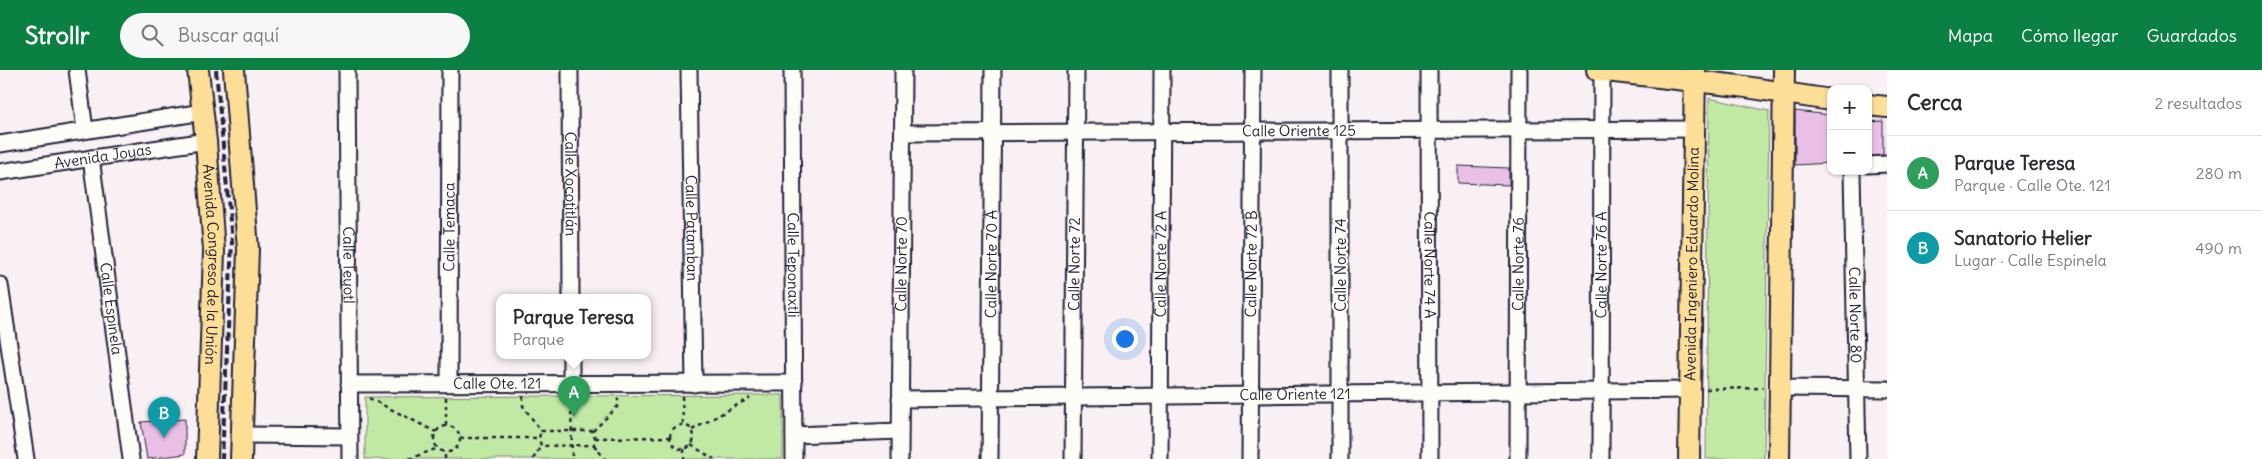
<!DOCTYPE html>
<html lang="es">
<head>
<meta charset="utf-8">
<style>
  :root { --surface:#fff; --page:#f7f7f7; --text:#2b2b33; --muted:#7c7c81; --line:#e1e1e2; --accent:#0b8043 }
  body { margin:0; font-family:Delius,sans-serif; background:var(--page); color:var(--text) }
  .controls { position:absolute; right:15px; top:15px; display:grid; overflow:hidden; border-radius:10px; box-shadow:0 1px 4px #0004 }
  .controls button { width:45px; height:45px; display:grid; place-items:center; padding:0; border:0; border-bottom:1px solid var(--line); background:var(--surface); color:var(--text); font:25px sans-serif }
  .you { position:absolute; left:1124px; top:268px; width:18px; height:18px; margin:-12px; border:4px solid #fff; border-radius:50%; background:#1a73e8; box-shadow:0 0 0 8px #1a73e833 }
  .badge { display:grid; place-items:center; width:32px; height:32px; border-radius:50%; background:var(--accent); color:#fff; font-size:16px; font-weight:700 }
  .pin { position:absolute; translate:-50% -41px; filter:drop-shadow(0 1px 2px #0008) }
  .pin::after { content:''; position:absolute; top:26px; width:18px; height:15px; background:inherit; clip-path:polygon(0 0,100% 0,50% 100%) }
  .popup { position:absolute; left:496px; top:224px; width:155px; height:65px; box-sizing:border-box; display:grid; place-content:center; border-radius:10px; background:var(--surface); filter:drop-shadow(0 1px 4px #0005); font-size:16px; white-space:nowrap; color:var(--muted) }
  .popup b { font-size:19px; color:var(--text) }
  .popup::after { content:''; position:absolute; left:50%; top:100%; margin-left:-10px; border:10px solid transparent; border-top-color:var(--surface) }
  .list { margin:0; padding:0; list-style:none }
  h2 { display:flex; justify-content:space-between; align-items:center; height:65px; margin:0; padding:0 20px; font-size:21px }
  h2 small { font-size:16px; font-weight:400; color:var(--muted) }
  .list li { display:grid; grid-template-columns:32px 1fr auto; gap:15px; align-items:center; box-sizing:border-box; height:75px; padding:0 20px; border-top:1px solid var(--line) }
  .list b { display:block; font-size:19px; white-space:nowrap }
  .list p { margin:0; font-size:16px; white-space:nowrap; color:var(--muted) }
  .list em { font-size:16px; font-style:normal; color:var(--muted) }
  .icon { flex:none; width:28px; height:28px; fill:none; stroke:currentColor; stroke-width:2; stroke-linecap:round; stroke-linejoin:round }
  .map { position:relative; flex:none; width:1887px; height:389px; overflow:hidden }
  header { display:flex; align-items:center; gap:30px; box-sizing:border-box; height:70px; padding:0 25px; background:var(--accent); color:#fff }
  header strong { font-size:24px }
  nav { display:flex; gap:28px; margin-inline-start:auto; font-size:18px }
  .search { width:350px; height:45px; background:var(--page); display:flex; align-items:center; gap:12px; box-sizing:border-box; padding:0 18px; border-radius:28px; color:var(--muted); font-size:19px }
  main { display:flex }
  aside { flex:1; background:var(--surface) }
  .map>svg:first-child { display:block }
</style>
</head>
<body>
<header>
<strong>Strollr</strong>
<div class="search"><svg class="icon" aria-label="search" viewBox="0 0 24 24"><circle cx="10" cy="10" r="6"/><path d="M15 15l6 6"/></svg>Buscar aquí</div>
<nav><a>Mapa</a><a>Cómo llegar</a><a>Guardados</a></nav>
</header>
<main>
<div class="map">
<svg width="1887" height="389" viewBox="0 0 1887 389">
  <rect width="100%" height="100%" fill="#f9f0f3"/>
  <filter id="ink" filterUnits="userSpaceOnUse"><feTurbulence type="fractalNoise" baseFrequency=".02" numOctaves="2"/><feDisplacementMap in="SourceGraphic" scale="10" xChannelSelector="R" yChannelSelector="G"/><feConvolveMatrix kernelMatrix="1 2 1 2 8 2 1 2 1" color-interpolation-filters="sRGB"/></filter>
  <g filter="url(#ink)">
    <path fill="#f4e1ef" d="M1868,49L1887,50V106L1855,105L1854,101H1868Z"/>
    <path fill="#c2e9a4" stroke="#728670" d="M1709,28L1769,41L1764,389H1706Z
      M783,325V389H365V327Z"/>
    <path fill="#eabfe5" stroke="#22223b" d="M1795,41L1831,45V93L1795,95Z
      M1883,51V85L1868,86V52Z
      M1458,96L1509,98V115L1458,113Z
      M185,349V384L147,389L141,352Z"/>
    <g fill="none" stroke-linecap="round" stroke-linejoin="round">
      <defs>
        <g id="minor">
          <path d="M77,0L85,60"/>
          <path id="s1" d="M347,0L350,389"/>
          <path id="s2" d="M570,0L571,228"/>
          <path id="s3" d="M689,0L694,314"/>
          <path id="s4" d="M792,0L794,389"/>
          <path d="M1340,0V389"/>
          <path id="s5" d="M1429,0L1430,389"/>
          <path id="s6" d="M903,63L1696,59"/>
          <path d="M0,74L203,42"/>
          <path id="s7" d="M91,88L131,389"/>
          <path d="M1868,95L1887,94"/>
          <path id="s8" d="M1852,101L1858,389"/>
          <path id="s9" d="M0,102L206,71"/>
          <path d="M0,215L26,389"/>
          <path d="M571,286V314"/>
          <path id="s10" d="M449,313L450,0"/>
          <path id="s11" d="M349,314L794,313"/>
          <path d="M1780,318L1887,319"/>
          <path id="s12" d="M900,329L1690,320"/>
          <path d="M242,365L349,366"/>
          <path d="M794,365L900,361"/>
          <path id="s13" d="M900,389L903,0"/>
          <path id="s14" d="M990,389L993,0"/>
          <path id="s15" d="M1073,389L1076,0"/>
          <path id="s16" d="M1160,389L1162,0"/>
          <path id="s17" d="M1250,389L1253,0"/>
          <path id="s18" d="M1518,389L1519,0"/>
          <path id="s19" d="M1601,389L1602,1"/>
        </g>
        <g id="major">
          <path id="s20" d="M198,0L206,71L214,181L207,389"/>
          <path d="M234,0L248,179L241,389"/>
          <path d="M1597,0L1739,16L1831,30"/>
          <path d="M1868,35L1887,37"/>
          <path id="s21" d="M1689,389L1695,0"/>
          <path d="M1779,389L1784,0"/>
        </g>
      </defs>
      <use href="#minor" stroke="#22223b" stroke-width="19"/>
      <use href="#major" stroke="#22223b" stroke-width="24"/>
      <path stroke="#22223b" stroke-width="2.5" stroke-dasharray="4 4" stroke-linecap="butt" d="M1706,319L1763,318
        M523,326V336L541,361
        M571,326L572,389
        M682,326L683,355
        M446,327V356
        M369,328L436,362
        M670 367a12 12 0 1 1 24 0a12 12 0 1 1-24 0Z
        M434 369a13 13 0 1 1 26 0a13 13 0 1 1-26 0Z
        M692,360L750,328
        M541,361H593L595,368L594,375L541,376L539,368Z
        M593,361L618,336V328
        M460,368H539
        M595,368L670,367
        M594,375L605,389
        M691,375L714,389
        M684,379V389
        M409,389L438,378
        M445,389V382
        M533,389L541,376"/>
      <use href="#minor" stroke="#fdfcf7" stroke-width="15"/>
      <use href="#major" stroke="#fdde96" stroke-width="20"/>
      <path stroke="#22223b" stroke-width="4" stroke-dasharray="8 4" stroke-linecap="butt" d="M216,0L232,172L222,389"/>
    </g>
  </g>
  <g text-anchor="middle" stroke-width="4.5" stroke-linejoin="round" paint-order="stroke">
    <g font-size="15" fill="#22223b" stroke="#fdfcf7">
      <text dy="5" stroke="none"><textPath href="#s6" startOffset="396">Calle Oriente 125</textPath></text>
      <text dy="5" stroke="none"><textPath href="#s9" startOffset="104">Avenida Joyas</textPath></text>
      <text dy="5" stroke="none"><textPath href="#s2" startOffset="114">Calle Xocotitlán</textPath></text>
      <text dy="5" stroke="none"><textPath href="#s10" startOffset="156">Calle Temaca</textPath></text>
      <text dy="5" stroke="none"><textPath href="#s3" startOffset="158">Calle Patamban</textPath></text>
      <text dy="5" stroke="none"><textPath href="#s20" startOffset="195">Avenida Congreso de la Unión</textPath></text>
      <text dy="5" stroke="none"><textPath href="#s14" startOffset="195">Calle Norte 70 A</textPath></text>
      <text dy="5" stroke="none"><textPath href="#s16" startOffset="195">Calle Norte 72 A</textPath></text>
      <text dy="5" stroke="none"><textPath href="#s18" startOffset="195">Calle Norte 76</textPath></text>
      <text dy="5" stroke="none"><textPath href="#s21" startOffset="195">Avenida Ingeniero Eduardo Molina</textPath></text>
      <text dy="5" stroke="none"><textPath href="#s1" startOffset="195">Calle Teyotl</textPath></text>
      <text dy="5" stroke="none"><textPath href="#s4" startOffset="195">Calle Teponaxtli</textPath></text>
      <text dy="5" stroke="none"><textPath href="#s13" startOffset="195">Calle Norte 70</textPath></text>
      <text dy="5" stroke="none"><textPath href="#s15" startOffset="195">Calle Norte 72</textPath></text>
      <text dy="5" stroke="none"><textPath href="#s17" startOffset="195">Calle Norte 72 B</textPath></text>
      <text transform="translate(1341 195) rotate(-90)" y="5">Calle Norte 74</text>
      <text dy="5" stroke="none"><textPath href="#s5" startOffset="195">Calle Norte 74 A</textPath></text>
      <text dy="5" stroke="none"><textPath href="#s19" startOffset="194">Calle Norte 76 A</textPath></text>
      <text dy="5" stroke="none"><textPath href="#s7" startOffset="152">Calle Espinela</textPath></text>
      <text dy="5" stroke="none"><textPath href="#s8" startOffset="144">Calle Norte 80</textPath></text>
      <text dy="5" stroke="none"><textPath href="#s11" startOffset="148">Calle Ote. 121</textPath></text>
      <text dy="5" stroke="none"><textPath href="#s12" startOffset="395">Calle Oriente 121</textPath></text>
    </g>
  </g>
</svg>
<div class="controls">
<button>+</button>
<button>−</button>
</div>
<div class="you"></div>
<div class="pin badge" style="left:574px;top:347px;background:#2e9e5b">A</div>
<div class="popup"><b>Parque Teresa</b>Parque</div>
<div class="pin badge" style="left:164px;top:368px;background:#0f9aa8">B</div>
</div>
<aside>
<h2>Cerca<small>2 resultados</small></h2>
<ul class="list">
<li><span class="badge" style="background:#2e9e5b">A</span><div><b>Parque Teresa</b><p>Parque · Calle Ote. 121</p></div><em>280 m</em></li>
<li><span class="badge" style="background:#0f9aa8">B</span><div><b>Sanatorio Helier</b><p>Lugar · Calle Espinela</p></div><em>490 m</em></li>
</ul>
</aside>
</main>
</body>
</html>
